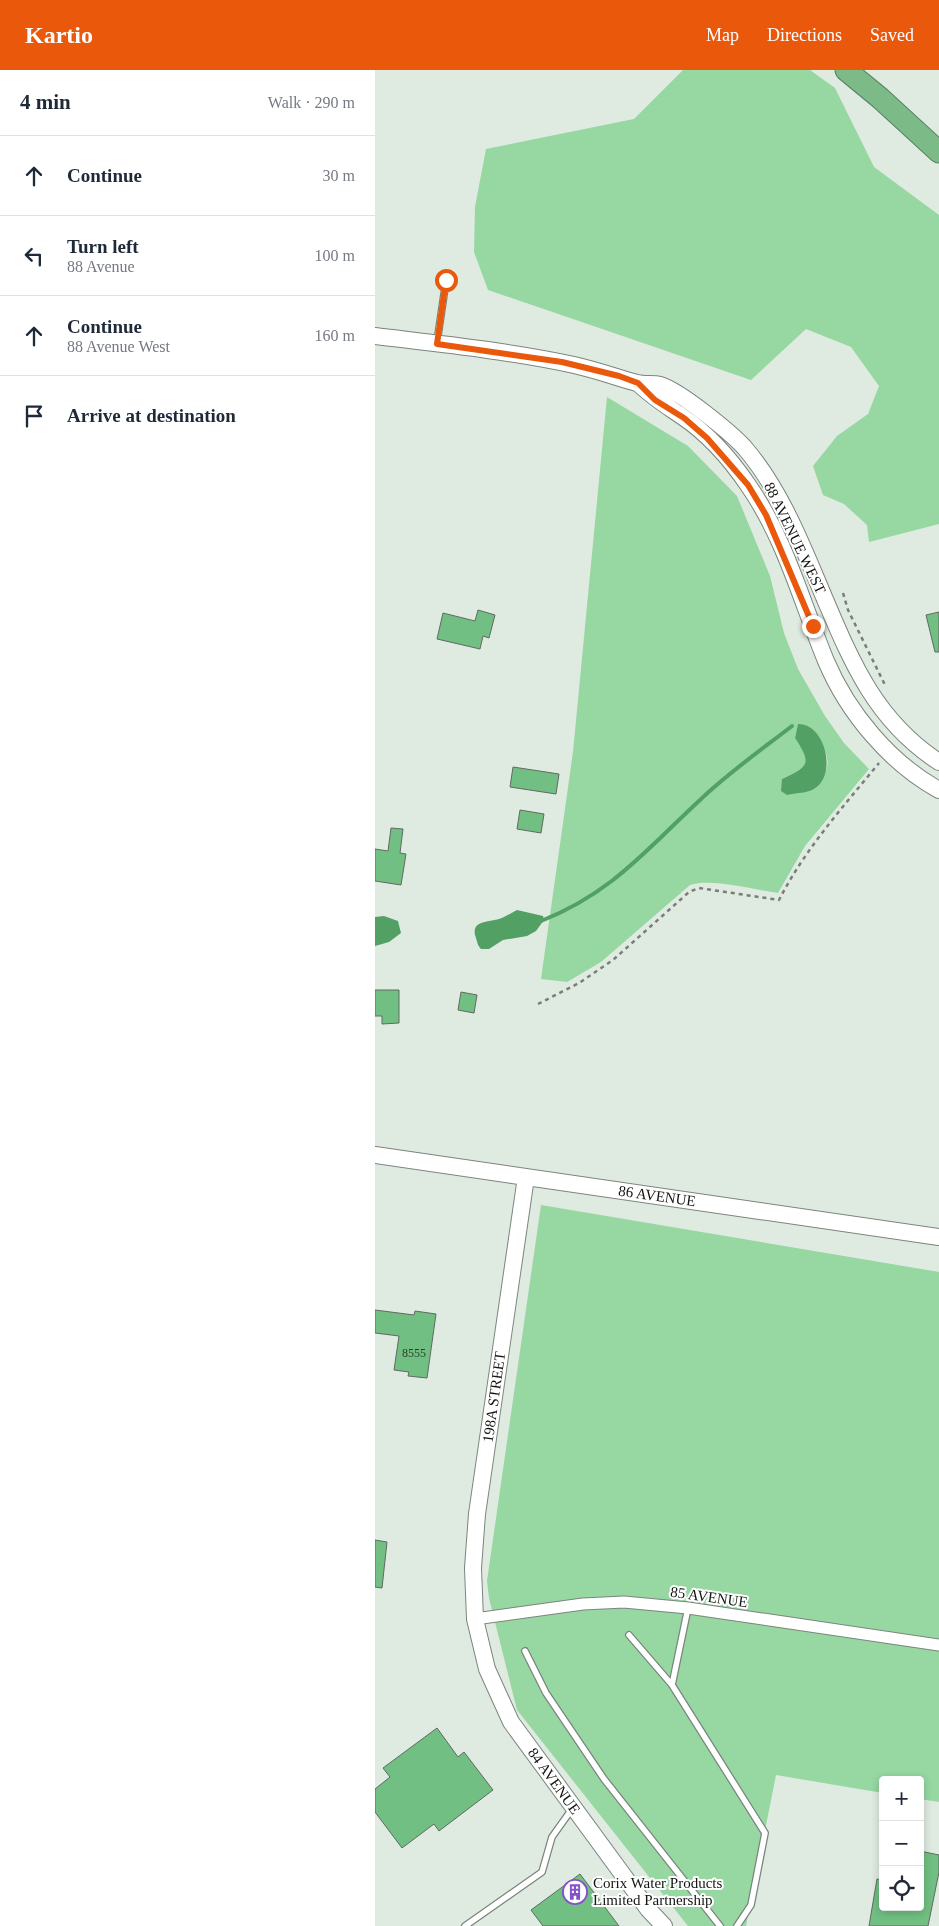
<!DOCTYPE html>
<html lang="en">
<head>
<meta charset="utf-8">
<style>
  :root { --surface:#fff; --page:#f2f2f3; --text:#1f2937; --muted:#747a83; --line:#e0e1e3; --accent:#ea580c }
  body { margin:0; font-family:"Times New Roman",serif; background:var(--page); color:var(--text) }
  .controls { position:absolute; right:15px; bottom:15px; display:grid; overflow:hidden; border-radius:5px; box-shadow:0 2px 8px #0003 }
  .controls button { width:45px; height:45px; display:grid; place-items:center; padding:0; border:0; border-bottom:1px solid var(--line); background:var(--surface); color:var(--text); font:25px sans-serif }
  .stop { position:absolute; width:15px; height:15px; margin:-11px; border:4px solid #ea580c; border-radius:50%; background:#fff }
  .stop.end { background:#ea580c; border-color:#fff; box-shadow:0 1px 5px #0008 }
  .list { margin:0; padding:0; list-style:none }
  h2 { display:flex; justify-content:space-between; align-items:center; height:65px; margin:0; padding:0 20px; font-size:21px }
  h2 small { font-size:16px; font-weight:400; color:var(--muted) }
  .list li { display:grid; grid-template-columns:32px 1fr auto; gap:15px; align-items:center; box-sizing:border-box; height:80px; padding:0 20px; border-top:1px solid var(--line) }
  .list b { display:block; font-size:19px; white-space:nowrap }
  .list p { margin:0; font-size:16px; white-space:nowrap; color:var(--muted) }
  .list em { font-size:16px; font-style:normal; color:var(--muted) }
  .icon { flex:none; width:28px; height:28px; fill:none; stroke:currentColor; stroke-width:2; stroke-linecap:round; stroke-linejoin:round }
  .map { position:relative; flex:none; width:564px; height:1856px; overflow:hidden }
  header { display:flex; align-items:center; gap:30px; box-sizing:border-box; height:70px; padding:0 25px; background:var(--accent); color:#fff }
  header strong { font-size:24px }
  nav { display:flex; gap:28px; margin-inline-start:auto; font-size:18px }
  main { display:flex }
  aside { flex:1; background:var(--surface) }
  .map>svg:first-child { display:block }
</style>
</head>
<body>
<header>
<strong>Kartio</strong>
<nav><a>Map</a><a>Directions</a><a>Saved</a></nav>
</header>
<main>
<aside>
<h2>4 min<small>Walk · 290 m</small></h2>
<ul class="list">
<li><svg class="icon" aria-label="ahead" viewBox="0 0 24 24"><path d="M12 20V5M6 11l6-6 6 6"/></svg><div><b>Continue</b></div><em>30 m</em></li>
<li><svg class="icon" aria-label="left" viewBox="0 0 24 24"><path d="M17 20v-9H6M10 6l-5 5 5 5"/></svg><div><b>Turn left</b><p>88 Avenue</p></div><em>100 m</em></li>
<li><svg class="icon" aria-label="ahead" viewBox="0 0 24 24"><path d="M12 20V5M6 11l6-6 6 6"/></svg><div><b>Continue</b><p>88 Avenue West</p></div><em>160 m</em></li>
<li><svg class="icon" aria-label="arrive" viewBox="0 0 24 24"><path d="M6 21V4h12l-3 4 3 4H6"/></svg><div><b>Arrive at destination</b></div></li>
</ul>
</aside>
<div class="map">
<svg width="564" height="1856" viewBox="0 0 564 1856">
  <rect width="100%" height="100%" fill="#dfeae1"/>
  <path fill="#96d7a2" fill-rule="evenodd" d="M308,0H435L460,18L499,97L564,145V454L494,472L492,455L469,434L448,425L438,396L462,366L493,344L504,316L476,277L431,259L376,310L113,220L99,182L100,137L111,79L259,49Z
    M232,327L313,376L362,426L395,506L409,563L423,599L450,646L469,673L494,699L430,776L403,823C379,820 338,808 315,815L226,892L192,912L166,909L198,682ZM426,654C448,676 466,689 439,719L407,709C435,695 437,694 420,668L423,655Z
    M166,1135L564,1202V1732L545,1729V1710H508V1723L401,1705L371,1856H313L142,1640L114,1528L112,1511Z"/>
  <path fill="#53a065" d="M423,654C450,653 463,705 439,719C433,723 420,723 412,725L406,721L407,709C434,696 437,694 420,668Z
    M142,840L168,846L169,850L161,861L152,866L128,870L114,879H106C102,875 102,870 100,865C97,850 115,852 124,849C130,847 136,843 142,840Z
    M9,846L23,851L26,863L14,872L0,876V847Z"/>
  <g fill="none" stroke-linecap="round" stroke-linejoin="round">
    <path stroke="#53a065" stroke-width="4" d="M166,851C237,823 271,780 325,730C353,703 386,680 417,656"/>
  </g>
  <path fill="#71bf82" stroke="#616a62" d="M103,540L120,545L114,568L108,566L105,579L62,569L68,543L100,551Z
    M564,542V582H560L551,545Z
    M138,697L184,704L181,724L135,717Z
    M145,740L169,744L166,763L142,759Z
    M16,758L28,759L25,783L31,784L26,815L0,811V779L13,781Z
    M0,920H24V953L7,954V946H0Z
    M86,922L102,925L99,943L83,940Z
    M0,1240L39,1245L40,1241L61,1244L52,1308L33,1306L34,1302L19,1300L24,1266L0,1263Z
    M0,1470L12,1472L7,1518L0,1517Z
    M62,1658L83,1687L89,1682L118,1720L64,1761L59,1754L27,1778L0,1742V1719L15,1707L8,1698Z
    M545,1781L564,1785V1802L553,1856H494L502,1809L508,1810V1837H545Z
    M205,1804L244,1856H168L156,1840Z"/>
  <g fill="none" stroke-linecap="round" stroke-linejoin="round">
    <defs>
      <path id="lane" d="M62,272L71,211
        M313,1538L297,1615L390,1763L376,1835L362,1856
        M254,1565L297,1615
        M150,1581L171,1623L229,1709L345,1856
        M90,1856L167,1802L177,1767L197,1739"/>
      <path id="street" d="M100,1549L208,1534L249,1532L313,1538L564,1575"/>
      <path id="secondary" d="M0,266C66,274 134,281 199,295C221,300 241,307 262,313C270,315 278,313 285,315C305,321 355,362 369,377C406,420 427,475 449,527C477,593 501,651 564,692
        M263,313C277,327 292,336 308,347C333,364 356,390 373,415C410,468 427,533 451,591C473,643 515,693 564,720
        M0,1085L564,1167
        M151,1107L102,1444L98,1498L100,1549L112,1599L136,1652L273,1839L289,1856"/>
      <path id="highway" d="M471,0L505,28L564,82"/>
    </defs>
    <use href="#lane" stroke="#7b857d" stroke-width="8"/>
    <use href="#street" stroke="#7b857d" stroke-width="13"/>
    <use href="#secondary" stroke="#7b857d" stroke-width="18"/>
    <use href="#highway" stroke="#57815f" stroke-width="23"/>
    <path stroke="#787f79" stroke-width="2.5" stroke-dasharray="4 4" stroke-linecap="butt" d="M468,523L473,540L510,615
      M163,934L204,913L238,890L314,822L324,818L404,830C430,779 468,737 504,693"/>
    <use href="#lane" stroke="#fff" stroke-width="5.5"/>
    <use href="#street" stroke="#fff" stroke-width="11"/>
    <use href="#secondary" stroke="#fff" stroke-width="16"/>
    <use href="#highway" stroke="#7cbb88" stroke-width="21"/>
  </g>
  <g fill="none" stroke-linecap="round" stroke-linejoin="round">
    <path stroke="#ea580c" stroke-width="6" d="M71,210L62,274L187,292L244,306L263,313L280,330L309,348L332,368L373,415L391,445L438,556"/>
  </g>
  <defs>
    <symbol id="building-ring" viewBox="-11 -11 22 22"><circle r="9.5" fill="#fff" stroke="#8452ca" stroke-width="1.5"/><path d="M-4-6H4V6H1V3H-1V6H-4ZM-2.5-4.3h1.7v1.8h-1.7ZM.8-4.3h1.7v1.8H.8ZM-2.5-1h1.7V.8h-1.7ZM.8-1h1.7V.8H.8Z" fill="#8452ca"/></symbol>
  </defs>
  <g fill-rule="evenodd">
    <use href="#building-ring" x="186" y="1808" width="28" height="28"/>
  </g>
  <g text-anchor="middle" stroke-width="4" stroke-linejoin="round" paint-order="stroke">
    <g font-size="12" fill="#2a402e">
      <text x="39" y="1287">8555</text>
    </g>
    <g font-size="15" fill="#121512" stroke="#fff">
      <text transform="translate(420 468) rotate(64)" y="5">88 AVENUE WEST</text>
      <text transform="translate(282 1126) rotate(8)" y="5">86 AVENUE</text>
      <text transform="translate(119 1327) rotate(-82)" y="5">198A STREET</text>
      <text transform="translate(334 1527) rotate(8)" y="5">85 AVENUE</text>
      <text transform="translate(179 1711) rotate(54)" y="5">84 AVENUE</text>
    </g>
    <g font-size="15" fill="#121512" stroke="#fff" text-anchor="start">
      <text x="218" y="1818">Corix Water Products<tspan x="218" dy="17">Limited Partnership</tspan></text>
    </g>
  </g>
</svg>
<div class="controls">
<button>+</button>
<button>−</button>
<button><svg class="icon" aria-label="locate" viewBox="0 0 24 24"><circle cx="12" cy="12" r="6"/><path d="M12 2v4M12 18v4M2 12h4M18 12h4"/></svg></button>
</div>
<div class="stop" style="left:71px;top:210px"></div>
<div class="stop end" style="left:438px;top:556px"></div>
</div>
</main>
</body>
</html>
